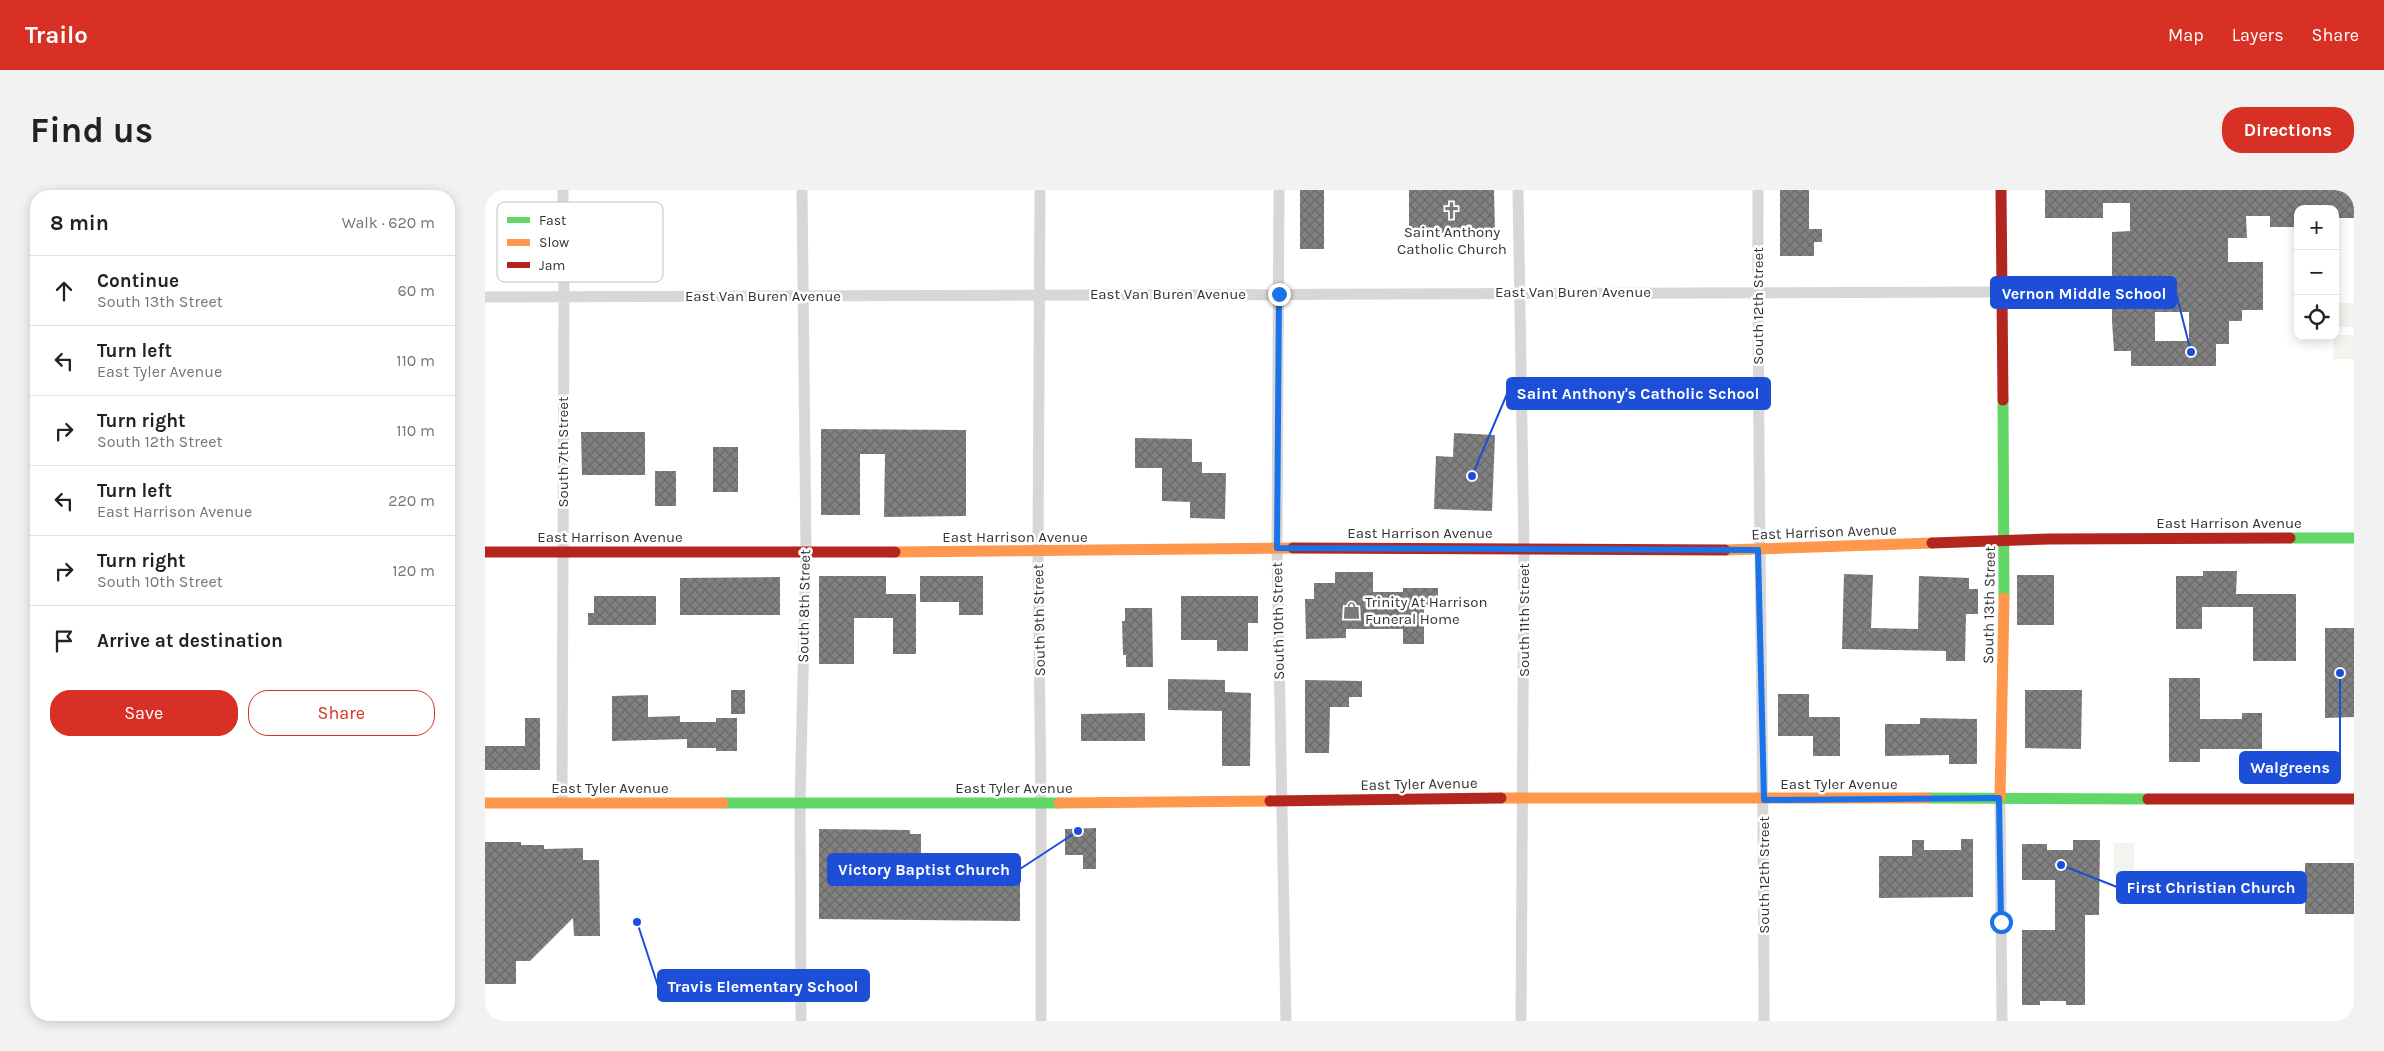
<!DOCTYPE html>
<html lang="en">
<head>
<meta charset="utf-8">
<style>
  :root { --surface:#fff; --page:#f2f2f2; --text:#222; --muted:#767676; --line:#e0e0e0; --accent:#d93025 }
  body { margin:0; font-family:Karla,sans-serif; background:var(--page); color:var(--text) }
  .controls { position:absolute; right:15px; top:15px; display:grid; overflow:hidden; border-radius:10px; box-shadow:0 2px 12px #0003 }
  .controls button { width:45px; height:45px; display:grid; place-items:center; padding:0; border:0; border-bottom:1px solid var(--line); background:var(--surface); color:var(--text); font:25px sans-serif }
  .stop { position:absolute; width:15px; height:15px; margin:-11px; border:4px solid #1a73e8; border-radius:50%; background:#fff }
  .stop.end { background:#1a73e8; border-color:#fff; box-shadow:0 1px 5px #0008 }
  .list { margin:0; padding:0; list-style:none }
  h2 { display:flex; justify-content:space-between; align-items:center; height:65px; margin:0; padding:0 20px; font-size:21px }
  h2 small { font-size:16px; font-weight:400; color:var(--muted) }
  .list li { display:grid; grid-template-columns:32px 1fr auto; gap:15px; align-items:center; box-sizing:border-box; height:70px; padding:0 20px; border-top:1px solid var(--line) }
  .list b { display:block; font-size:19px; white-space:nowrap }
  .list p { margin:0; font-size:16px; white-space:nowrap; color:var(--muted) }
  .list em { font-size:16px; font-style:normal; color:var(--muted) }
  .actions { display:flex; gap:10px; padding:15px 20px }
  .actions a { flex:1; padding:11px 0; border:1px solid var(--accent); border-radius:20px; text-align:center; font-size:18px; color:var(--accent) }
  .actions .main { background:var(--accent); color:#fff }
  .icon { flex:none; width:28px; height:28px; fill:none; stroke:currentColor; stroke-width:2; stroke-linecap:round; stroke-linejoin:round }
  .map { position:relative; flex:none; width:1869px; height:831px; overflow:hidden; border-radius:20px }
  header { display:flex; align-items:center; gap:30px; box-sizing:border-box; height:70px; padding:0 25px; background:var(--accent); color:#fff }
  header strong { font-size:24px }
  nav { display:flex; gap:28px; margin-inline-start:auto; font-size:18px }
  .intro { display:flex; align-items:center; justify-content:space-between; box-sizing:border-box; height:120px; padding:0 30px }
  h1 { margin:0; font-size:35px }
  .button { padding:12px 22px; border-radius:20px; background:var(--accent); color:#fff; font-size:18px; font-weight:700 }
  main { display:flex; gap:30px; padding:0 30px }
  aside { flex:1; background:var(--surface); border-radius:20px; box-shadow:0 2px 12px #0003 }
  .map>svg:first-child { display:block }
</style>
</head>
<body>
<header>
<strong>Trailo</strong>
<nav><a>Map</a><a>Layers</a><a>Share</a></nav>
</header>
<div class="intro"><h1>Find us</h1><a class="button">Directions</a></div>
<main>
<aside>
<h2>8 min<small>Walk · 620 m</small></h2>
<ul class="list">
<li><svg class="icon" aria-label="ahead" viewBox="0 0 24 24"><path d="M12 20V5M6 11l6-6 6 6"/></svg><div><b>Continue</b><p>South 13th Street</p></div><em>60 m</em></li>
<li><svg class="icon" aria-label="left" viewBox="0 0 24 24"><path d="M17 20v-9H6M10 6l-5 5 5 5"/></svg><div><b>Turn left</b><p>East Tyler Avenue</p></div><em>110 m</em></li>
<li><svg class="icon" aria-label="right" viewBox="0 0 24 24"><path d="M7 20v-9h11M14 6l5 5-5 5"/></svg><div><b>Turn right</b><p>South 12th Street</p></div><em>110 m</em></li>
<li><svg class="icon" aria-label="left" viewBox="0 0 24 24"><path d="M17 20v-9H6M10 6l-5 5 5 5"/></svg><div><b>Turn left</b><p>East Harrison Avenue</p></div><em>220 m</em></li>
<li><svg class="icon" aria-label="right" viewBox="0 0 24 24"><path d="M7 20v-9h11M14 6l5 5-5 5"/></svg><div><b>Turn right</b><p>South 10th Street</p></div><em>120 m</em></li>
<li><svg class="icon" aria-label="arrive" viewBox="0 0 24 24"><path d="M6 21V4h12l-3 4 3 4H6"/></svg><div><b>Arrive at destination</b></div></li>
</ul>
<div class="actions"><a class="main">Save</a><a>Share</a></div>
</aside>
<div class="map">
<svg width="1869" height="831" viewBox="0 0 1869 831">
  <defs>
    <pattern id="building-cross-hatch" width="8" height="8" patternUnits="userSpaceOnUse" patternTransform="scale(1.25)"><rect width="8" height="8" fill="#818181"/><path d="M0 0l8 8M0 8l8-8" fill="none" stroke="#6a6a6a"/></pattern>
  </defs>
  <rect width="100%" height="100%" fill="#fff"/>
  <path fill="#f1f5ed" d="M1850,113H1869V137H1850Z
    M1850,145H1869V169H1848V146Z
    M1629,653H1649V686H1629Z"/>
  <path fill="url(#building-cross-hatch)" fill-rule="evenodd" d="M815,0H839V59H815Z
    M924,0H1009L1010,42L924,43Z
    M1295,0H1324V39H1337V52H1329V66H1295Z
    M1560,0H1869V28H1850V19H1813V37H1785V26H1761L1762,48H1743V72H1778V120H1757V131H1744V154H1731V176H1646V161H1629L1627,131V42L1645,41V13H1618V28H1560ZM1670,122H1704V151H1670Z
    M336,239L481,240V326L399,327L400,264H375V325H336Z
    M96,242H160V285H97Z
    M969,243L1010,245L1007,321L949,319L951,266L968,267Z
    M650,248L707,249V272H717V283H741L740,329L705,328V312L677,311V278H650Z
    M228,257H253V302H228Z
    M170,281H191V316H170Z
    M1718,381H1752L1751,404H1811V471H1768V417H1717V439H1691V386H1718Z
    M850,382H888V402H918V398H953V415H939V454H918V439H861V448L821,449L820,409H829V393H850Z
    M1359,384L1388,385L1386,438L1433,439L1434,386L1484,388V399H1493V424H1481L1480,471H1461V461L1357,459Z
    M1532,385H1569V435H1532Z
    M334,386H401V404H431V464H408V428H369V474H334Z
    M435,386H498V425H474V412H435Z
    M295,387V425H195V388Z
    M109,406H171V435H103V423H109Z
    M696,406H773V433H763V461H732V450H696Z
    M640,418H667L668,477H641V465H638L637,431H640Z
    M1840,438H1869V527L1840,528Z
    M1684,488H1715V529H1757V523H1777V559H1715V572H1684Z
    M683,489L740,490V502L766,503L765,576H737V521L683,520Z
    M820,490L877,491V507H864V517H845L844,563H820Z
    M246,500H260V524H246Z
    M1540,500H1597L1596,559L1540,558Z
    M1293,504H1324V527H1355V566H1328V546H1293Z
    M163,505V527L195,526V532H231V528H252V561H231V558H202V549L127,551V506Z
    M660,523V551H596V524Z
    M40,528H55V580H0V556H40Z
    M1435,528L1492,529V574H1464V565L1400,566V534H1435Z
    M611,638V679H598V665H580V639Z
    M334,639L425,640V644H436V672H527L526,678H535V731L334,729Z
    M1476,649H1488V707L1394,708V666H1427V650H1439V660H1476Z
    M1588,650H1615L1614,725H1600V815H1581V811H1555V815H1537V740H1570V690H1537V654H1562V660H1588Z
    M0,652H36V655H59V659L98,658V670H114L115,746H89L88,728L45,771H31V794H0Z
    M1820,673H1869V724H1820Z"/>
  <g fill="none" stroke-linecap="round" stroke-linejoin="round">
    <path stroke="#d7d7d7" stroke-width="11" d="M555,0L553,362L556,613V831
      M794,0L792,358L801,831
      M1033,0L1039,358L1036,831
      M1273,0C1272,277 1279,554 1279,831
      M0,107L1517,102
      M1515,608L1517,831
      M77,613L79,107L78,0
      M316,831L315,613L321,362L317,0"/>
    <path stroke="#63d668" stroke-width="11" d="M1518,210L1519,408
      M1805,348H1869
      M1443,608L1663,609
      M238,613H574"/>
    <path stroke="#ff974d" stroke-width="11" d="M1240,360L1447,353
      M410,362L808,358
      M1016,608H1443
      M1515,608L1519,408
      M0,613H238
      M574,613L785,611"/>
    <path stroke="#b3261e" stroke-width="11" d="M1516,0L1518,210
      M1447,353L1565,349L1805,348
      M808,358L1240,360
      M0,362H410
      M1663,609H1869
      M785,611L1016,608"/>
  </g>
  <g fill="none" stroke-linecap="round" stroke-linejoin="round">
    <path stroke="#1a73e8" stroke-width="6" d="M794,104L792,358L1273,360L1279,610L1514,608L1516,732"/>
  </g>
  <defs>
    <symbol id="church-bare" viewBox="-9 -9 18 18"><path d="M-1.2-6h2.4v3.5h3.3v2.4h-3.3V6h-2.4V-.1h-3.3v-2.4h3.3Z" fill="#7a7a7a" stroke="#fff" stroke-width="2.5" paint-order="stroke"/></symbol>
    <symbol id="shop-bare" viewBox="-9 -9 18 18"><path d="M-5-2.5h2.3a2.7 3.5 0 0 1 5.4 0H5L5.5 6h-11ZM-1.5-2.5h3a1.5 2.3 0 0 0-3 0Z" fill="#7a7a7a" stroke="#fff" stroke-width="2.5" paint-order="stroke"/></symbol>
  </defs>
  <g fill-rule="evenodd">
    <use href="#church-bare" x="954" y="8" width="25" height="25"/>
    <use href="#shop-bare" x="854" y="408" width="25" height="25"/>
  </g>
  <g text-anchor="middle" stroke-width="5" stroke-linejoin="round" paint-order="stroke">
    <g font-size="15" fill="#333" stroke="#fff">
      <text x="967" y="47">Saint Anthony<tspan x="967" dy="17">Catholic Church</tspan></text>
      <text x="880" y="417" text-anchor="start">Trinity At Harrison<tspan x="880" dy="17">Funeral Home</tspan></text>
    </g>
    <g font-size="15" fill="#333" stroke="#fff">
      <text x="1088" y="107">East Van Buren Avenue</text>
      <text x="683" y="109">East Van Buren Avenue</text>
      <text x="278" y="111">East Van Buren Avenue</text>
      <text transform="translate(1273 116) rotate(-90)" y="5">South 12th Street</text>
      <text transform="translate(78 262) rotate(-90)" y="5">South 7th Street</text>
      <text x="1744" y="338">East Harrison Avenue</text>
      <text transform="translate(1339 342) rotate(-2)" y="5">East Harrison Avenue</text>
      <text x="935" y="348">East Harrison Avenue</text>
      <text x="125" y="352">East Harrison Avenue</text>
      <text x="530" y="352">East Harrison Avenue</text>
      <text transform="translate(1504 415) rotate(-89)" y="5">South 13th Street</text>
      <text transform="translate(319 416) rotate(-89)" y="5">South 8th Street</text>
      <text transform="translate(554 430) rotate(-91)" y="5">South 9th Street</text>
      <text transform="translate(1039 430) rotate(-90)" y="5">South 11th Street</text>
      <text transform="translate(793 431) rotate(-91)" y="5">South 10th Street</text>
      <text transform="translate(934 594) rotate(-1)" y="5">East Tyler Avenue</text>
      <text x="1354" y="599">East Tyler Avenue</text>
      <text x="125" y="603">East Tyler Avenue</text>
      <text x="529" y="603">East Tyler Avenue</text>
      <text transform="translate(1279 685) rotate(-90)" y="5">South 12th Street</text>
    </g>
  </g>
  <rect x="12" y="12" width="166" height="80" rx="8" fill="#fff" stroke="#c2c2c2" stroke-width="1"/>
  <rect x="22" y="27" width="23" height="6" fill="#63d668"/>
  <rect x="22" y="49" width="23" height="7" fill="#ff974d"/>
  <rect x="22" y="72" width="23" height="6" fill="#b3261e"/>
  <g font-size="14" fill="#333">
    <text x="54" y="35">Fast</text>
    <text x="54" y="57">Slow</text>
    <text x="54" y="80">Jam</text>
  </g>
  <path fill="none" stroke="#1d4ed8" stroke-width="2" d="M1706 162L1691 103M987 286L1022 204M1855 483L1855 577M593 641L535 679M1576 675L1632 697M152 732L173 796"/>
  <g fill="#1d4ed8" stroke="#fff" stroke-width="2">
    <circle cx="1706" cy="162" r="5"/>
    <circle cx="987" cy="286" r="5"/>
    <circle cx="1855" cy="483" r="5"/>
    <circle cx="593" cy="641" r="5"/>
    <circle cx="1576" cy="675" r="5"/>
    <circle cx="152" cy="732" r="5"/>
  </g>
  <g fill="#1d4ed8" stroke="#1d4ed8" stroke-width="2">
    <rect x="1506" y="87" width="185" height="31" rx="5"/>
    <rect x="1022" y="188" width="263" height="31" rx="5"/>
    <rect x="1755" y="562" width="100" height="31" rx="5"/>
    <rect x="343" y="664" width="192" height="31" rx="5"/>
    <rect x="1632" y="682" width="189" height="31" rx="5"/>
    <rect x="173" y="780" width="211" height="31" rx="5"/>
  </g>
  <g font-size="16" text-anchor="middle" font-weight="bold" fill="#fff">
    <text x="1599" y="109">Vernon Middle School</text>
    <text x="1153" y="209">Saint Anthony's Catholic School</text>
    <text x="1805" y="583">Walgreens</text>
    <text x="439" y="685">Victory Baptist Church</text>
    <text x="1726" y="703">First Christian Church</text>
    <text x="278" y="802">Travis Elementary School</text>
  </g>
</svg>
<div class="controls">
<button>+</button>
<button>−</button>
<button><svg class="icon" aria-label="locate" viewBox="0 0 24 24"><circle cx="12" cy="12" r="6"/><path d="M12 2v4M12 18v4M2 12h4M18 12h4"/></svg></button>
</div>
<div class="stop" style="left:1516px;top:732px"></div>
<div class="stop end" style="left:794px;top:104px"></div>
</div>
</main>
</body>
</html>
